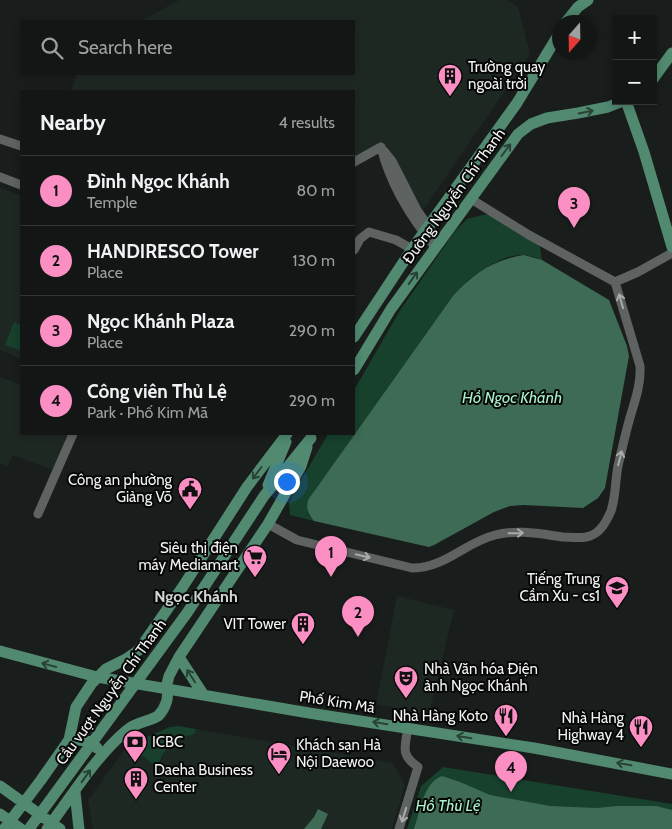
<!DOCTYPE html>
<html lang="en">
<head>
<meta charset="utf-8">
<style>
  :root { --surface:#131614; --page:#202322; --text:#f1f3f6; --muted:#9d9fa0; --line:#323534; --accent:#fb8fc4 }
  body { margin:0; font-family:Cabin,sans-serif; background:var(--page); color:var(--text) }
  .controls { position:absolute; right:15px; top:15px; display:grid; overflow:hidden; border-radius:0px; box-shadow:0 2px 8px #0003 }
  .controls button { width:45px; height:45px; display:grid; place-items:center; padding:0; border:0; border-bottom:1px solid var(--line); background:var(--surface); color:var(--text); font:25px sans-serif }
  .compass { position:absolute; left:552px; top:15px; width:45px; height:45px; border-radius:50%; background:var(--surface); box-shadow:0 2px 8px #0003; rotate:200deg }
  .you { position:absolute; left:286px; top:481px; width:18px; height:18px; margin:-12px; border:4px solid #fff; border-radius:50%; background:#1a73e8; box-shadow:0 0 0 8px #1a73e833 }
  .badge { display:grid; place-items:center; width:32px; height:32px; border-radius:50%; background:var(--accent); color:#111; font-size:16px; font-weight:700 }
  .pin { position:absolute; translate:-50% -41px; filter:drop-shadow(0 1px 2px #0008) }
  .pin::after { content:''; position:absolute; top:26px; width:18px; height:15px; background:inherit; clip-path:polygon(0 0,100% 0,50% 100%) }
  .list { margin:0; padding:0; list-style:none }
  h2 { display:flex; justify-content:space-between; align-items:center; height:65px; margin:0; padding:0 20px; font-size:21px }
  h2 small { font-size:16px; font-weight:400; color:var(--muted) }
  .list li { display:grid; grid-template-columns:32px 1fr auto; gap:15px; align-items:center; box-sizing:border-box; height:70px; padding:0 20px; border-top:1px solid var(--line) }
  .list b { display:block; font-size:19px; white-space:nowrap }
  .list p { margin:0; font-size:16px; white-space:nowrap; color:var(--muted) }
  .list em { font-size:16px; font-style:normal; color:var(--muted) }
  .icon { flex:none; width:28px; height:28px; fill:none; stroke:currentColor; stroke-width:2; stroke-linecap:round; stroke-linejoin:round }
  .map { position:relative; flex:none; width:672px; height:829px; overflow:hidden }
  .search { position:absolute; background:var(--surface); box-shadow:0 2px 8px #0003; left:20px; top:20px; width:335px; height:55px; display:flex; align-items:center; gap:12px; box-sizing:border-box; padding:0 18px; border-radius:0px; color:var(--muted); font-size:19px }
  .panel { position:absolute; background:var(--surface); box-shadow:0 2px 8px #0003; left:20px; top:90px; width:335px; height:345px; border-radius:0px }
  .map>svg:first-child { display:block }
</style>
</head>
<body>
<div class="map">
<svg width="672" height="829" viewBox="0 0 672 829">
  <rect width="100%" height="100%" fill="#191d1b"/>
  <path fill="#1e2822" d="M179,0H507L518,7L530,54L415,222L380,151L354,159V91H71L77,74H354V21H141Z
    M0,187L21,196V359L0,350Z
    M0,377L21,385V434H68L55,471L13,455L8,466L0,463Z
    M397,596L454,610L429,714L376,704Z
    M196,729L393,763L405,785L392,829H93L88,800L128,745L158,768L165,751L179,738L195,734Z"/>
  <path fill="#17402d" d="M498,214L538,235L542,260C536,258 529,255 523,255C502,255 483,269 467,281L308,514L314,521L290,515L289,503L294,492L328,434H354V390L399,312L455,231L467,219L482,215Z
    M14,322L21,325V351L5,345Z
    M179,726L196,729L195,734C174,739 164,746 158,768L128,745L170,727Z
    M443,767L672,804V829H407L421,786Z"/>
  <path fill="#3e6b55" d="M524,255L542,260L609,300L627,346L629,356L605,488L598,498L583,508L524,505L510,506L494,512L434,545L429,547L314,521C308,514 306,509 308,500L453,296C474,273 492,260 524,255Z
    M442,776L460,782L490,795L550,806L596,808L617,806H656L672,810V829H414C420,812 423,783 442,776Z
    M318,809L328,814L321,829H304L314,817Z"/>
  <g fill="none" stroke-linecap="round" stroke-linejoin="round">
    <path stroke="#5e6260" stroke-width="9" d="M0,139L21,146
      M381,147C390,184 411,218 435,247
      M384,151L392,161L417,210L439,241
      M354,162L381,147
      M0,177L21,185
      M354,250L360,239L369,232L396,240L412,249
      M615,282L638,272L672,253
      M38,514L73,434
      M268,524L297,540L412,568C443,569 466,542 495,535C517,529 541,534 563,537C571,537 582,539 590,536C601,532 606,522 611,511C616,496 615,481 618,466C622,449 626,431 631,414C636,398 641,383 640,366L615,282L529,235L471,199
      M399,829L418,767C400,755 405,747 408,728"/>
    <path stroke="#518a70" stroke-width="11" d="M566,22L578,7L588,0
      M653,79L672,53
      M626,101L644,152L672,247
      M354,337L412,249L517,103L560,32
      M354,370L391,309L518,134L531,124L547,118L578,113L608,107L623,101
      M268,485L286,442
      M0,651L97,677L309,713L534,748L672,774
      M179,657L203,694
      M166,688L169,676L179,657L268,524L301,466L307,447
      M69,740C80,740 90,739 97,748
      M0,786L60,829
      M75,792L79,829
      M0,814L21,829
      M4,829L41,780L69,740L76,707L92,683L106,669L126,659L139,650L182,588L247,487L287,434
      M29,829L187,613L264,496L311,438
      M47,829C72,796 95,757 127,730C136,722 151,721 158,716C165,709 170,697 166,688"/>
  </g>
  <defs><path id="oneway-shaft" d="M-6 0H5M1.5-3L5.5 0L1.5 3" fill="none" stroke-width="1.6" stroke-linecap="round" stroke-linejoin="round" transform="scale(1.25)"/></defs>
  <g stroke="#284236">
    <use href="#oneway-shaft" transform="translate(586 112) rotate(-12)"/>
    <use href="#oneway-shaft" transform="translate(506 150) rotate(-53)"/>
    <use href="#oneway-shaft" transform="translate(413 278) rotate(-55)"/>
    <use href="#oneway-shaft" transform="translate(257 473) rotate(127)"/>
    <use href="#oneway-shaft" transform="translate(49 665) rotate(-165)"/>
    <use href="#oneway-shaft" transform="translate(191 676) rotate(-123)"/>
    <use href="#oneway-shaft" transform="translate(380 723) rotate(-171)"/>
    <use href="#oneway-shaft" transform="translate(464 737) rotate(-170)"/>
    <use href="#oneway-shaft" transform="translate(624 764) rotate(-170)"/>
    <use href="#oneway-shaft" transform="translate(86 776) rotate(-55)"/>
  </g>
  <g stroke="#a8aba9">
    <use href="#oneway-shaft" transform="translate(621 301) rotate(-106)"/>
    <use href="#oneway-shaft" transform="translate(620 458) rotate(-76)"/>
    <use href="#oneway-shaft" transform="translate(516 533) rotate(-1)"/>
    <use href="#oneway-shaft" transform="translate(363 556) rotate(14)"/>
    <use href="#oneway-shaft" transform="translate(404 815) rotate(107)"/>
  </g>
  <defs>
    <symbol id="building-pin" viewBox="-11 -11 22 30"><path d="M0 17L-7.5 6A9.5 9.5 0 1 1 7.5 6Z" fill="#fb8fc4" stroke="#060706"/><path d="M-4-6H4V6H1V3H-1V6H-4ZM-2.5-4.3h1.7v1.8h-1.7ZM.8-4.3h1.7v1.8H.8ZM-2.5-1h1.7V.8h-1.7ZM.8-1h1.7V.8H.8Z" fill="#111"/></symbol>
    <symbol id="civic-pin" viewBox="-11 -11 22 30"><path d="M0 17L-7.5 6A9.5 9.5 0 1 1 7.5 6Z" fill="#fb8fc4" stroke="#060706"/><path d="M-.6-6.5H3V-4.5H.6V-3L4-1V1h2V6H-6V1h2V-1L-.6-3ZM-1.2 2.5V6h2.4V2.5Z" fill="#111"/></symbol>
    <symbol id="supermarket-pin" viewBox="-11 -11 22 30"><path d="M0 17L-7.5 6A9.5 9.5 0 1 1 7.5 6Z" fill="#fb8fc4" stroke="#060706"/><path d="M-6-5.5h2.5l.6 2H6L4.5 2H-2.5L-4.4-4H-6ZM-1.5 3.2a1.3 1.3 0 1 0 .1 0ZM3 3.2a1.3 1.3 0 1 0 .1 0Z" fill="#111"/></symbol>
    <symbol id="school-pin" viewBox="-11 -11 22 30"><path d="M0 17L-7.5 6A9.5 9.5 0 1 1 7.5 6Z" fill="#fb8fc4" stroke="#060706"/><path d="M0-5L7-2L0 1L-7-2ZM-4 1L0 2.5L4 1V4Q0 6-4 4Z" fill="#111"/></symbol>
    <symbol id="theatre-pin" viewBox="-11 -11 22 30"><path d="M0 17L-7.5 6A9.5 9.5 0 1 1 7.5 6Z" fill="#fb8fc4" stroke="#060706"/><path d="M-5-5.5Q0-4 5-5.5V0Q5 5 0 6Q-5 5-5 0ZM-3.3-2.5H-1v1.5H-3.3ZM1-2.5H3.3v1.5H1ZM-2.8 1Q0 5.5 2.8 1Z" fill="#111"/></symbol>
    <symbol id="restaurant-pin" viewBox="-11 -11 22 30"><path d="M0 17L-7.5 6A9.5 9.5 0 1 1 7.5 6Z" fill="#fb8fc4" stroke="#060706"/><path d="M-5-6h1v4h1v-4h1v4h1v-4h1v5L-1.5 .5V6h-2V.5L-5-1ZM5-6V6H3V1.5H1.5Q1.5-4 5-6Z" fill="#111"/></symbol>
    <symbol id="bank-pin" viewBox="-11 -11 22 30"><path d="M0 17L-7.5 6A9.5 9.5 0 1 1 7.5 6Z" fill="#fb8fc4" stroke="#060706"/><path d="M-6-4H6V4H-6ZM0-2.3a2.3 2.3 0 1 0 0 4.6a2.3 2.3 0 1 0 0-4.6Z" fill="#111"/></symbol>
    <symbol id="hotel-pin" viewBox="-11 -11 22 30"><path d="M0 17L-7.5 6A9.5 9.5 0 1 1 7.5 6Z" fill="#fb8fc4" stroke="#060706"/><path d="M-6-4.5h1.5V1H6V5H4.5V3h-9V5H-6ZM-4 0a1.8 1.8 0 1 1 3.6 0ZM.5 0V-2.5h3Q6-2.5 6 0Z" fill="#111"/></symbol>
  </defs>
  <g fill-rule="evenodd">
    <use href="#building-pin" x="436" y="62" width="28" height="38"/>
    <use href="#civic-pin" x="176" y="475" width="28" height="38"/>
    <use href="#supermarket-pin" x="241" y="543" width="28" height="38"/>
    <use href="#school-pin" x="603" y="574" width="28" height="38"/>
    <use href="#building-pin" x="289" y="610" width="28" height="38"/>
    <use href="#theatre-pin" x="392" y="664" width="28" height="38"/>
    <use href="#restaurant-pin" x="492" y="702" width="28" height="38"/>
    <use href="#restaurant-pin" x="627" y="713" width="28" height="38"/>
    <use href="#bank-pin" x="121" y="728" width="28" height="38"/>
    <use href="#hotel-pin" x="265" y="740" width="28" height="38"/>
    <use href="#building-pin" x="122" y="765" width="28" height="38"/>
  </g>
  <g text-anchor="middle" stroke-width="4" stroke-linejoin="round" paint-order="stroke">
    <g font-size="15" fill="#f1f4f2" stroke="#060706" text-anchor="end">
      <text x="468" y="72" text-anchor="start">Trường quay<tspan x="468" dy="17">ngoài trời</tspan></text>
      <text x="172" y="485">Công an phường<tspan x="172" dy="17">Giảng Võ</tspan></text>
      <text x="238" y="553">Siêu thị điện<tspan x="238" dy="17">máy Mediamart</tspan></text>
      <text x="600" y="584">Tiếng Trung<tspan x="600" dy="17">Cầm Xu - cs1</tspan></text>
      <text x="286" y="629">VIT Tower</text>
      <text x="424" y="674" text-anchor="start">Nhà Văn hóa Điện<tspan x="424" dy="17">ảnh Ngọc Khánh</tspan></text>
      <text x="488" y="721">Nhà Hàng Koto</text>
      <text x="624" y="723">Nhà Hàng<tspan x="624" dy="17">Highway 4</tspan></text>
      <text x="152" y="747" text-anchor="start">ICBC</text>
      <text x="296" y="750" text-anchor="start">Khách sạn Hà<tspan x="296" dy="17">Nội Daewoo</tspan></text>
      <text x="154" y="775" text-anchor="start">Daeha Business<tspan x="154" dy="17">Center</tspan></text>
    </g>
    <g font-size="15" fill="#f1f4f2" stroke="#060706">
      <text transform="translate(454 196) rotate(-54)" y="5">Đường Nguyễn Chí Thanh</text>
      <text transform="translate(111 692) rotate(-54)" y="5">Cầu vượt Nguyễn Chí Thanh</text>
      <text transform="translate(337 702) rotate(9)" y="5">Phố Kim Mã</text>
    </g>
    <g font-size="16" font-style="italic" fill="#a8f3cc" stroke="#060706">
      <text x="512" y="403">Hồ Ngọc Khánh</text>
      <text x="448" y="811">Hồ Thủ Lệ</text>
    </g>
    <g font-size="16" font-weight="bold" fill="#d1d6d3" stroke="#060706">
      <text x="196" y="602">Ngọc Khánh</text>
    </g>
  </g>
</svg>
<div class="controls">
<button>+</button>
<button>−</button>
</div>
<svg class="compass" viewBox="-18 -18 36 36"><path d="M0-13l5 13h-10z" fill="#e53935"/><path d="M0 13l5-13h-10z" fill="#9d9fa0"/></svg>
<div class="you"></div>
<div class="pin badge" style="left:331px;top:577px">1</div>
<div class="pin badge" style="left:358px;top:637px">2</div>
<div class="pin badge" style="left:574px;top:228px">3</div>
<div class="pin badge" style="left:511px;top:792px">4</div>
<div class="search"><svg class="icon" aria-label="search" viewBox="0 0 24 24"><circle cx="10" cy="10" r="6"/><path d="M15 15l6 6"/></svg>Search here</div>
<section class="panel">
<h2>Nearby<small>4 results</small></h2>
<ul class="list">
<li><span class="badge">1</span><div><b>Đình Ngọc Khánh</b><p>Temple</p></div><em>80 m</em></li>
<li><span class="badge">2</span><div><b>HANDIRESCO Tower</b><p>Place</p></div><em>130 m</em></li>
<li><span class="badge">3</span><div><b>Ngọc Khánh Plaza</b><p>Place</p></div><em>290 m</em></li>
<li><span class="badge">4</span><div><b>Công viên Thủ Lệ</b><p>Park · Phố Kim Mã</p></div><em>290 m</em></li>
</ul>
</section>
</div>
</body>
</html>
